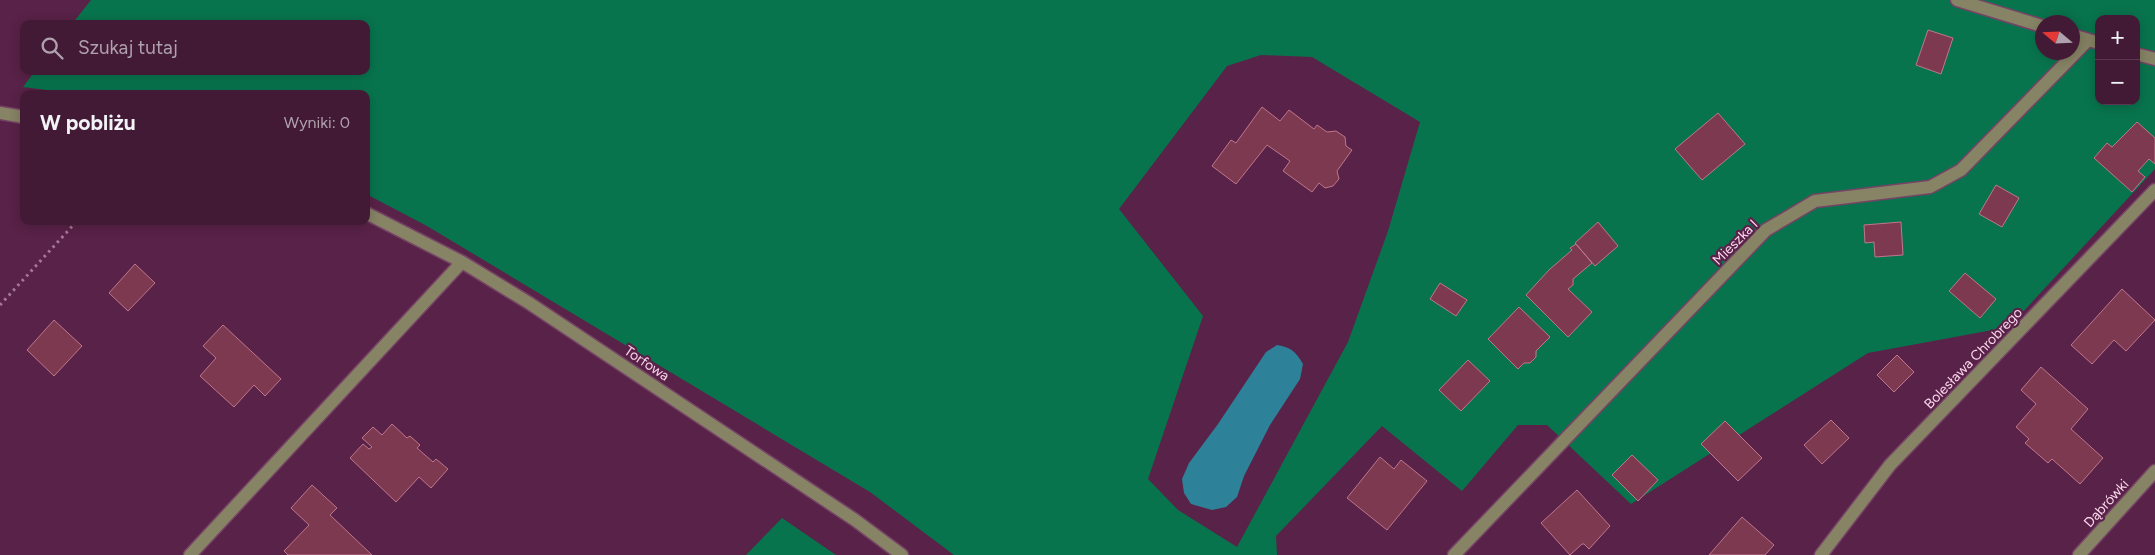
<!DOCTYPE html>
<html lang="pl">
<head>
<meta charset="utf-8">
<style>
  :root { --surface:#431a36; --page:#4a233e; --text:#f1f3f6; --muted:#afa1ad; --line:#5b3851 }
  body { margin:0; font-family:Figtree,sans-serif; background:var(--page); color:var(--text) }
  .controls { position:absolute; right:15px; top:15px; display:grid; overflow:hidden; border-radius:10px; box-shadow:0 2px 12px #0003 }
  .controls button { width:45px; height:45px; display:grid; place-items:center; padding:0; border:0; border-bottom:1px solid var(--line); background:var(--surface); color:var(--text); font:25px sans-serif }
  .compass { position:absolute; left:2035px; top:15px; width:45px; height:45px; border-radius:50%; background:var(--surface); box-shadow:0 2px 12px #0003; rotate:289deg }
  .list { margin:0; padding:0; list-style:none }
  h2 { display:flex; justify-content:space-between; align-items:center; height:65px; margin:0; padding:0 20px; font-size:21px }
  h2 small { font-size:16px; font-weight:400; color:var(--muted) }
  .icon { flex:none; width:28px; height:28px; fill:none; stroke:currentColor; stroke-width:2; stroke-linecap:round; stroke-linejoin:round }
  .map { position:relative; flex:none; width:2155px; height:555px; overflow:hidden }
  .search { position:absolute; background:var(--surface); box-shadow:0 2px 12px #0003; left:20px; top:20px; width:350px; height:55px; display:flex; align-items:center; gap:12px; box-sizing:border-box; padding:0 18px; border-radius:10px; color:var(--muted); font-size:19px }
  .panel { position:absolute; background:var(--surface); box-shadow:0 2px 12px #0003; left:20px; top:90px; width:350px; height:135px; border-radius:10px }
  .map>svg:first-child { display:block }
</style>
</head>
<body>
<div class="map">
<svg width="2155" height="555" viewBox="0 0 2155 555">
  <rect width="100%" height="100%" fill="#592248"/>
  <path fill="#08744d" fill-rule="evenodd" d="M91,0H2155V169L2009,327L1868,353L1631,504L1547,425H1518L1462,491L1382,426L1276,536L1277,555H954L870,492L427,226L366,194V94H78L23,87L35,71H366V24H72ZM2099,19H2136V101H2099ZM2042,22H2072V52H2042ZM1261,55L1312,57L1420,122L1388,231L1348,342L1237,547L1178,510L1148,479L1203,316L1119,209L1227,66Z
    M782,518L836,555H746Z"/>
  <path fill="#2d8199" d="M1277,345C1291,347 1296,352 1303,364L1300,379L1270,425L1244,476L1237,497L1226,507L1212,510L1191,504L1184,493L1182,479L1189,463L1218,424L1266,352Z"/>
  <path fill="#7c3950" stroke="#c0768c" d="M1928,30L1953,38L1941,74L1916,65Z
    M1262,107L1280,121L1289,110L1314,129L1317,125L1327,132L1336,131L1345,137L1346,146L1352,150L1337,171L1339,179L1333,186L1325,188L1319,183L1312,192L1283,171L1290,161L1267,145L1236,184L1212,166L1231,140L1236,143Z
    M1718,113L1745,144L1702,180L1675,149Z
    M2137,122L2155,138V164L2149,159L2138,171L2145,177L2132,192L2094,158L2107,143L2112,147Z
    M1996,185L2019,198L2002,227L1979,214Z
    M1598,222L1618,246L1595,266L1575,243Z
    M1901,222L1903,255L1875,257L1874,242L1865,243L1864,225Z
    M1576,244L1592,263L1573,279V285L1568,289L1592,312L1568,337L1526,295L1549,270L1572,250L1570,248Z
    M135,264L155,283L128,311L109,293Z
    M1965,273L1996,299L1980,318L1949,291Z
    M1440,283L1467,300L1456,316L1430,299Z
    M2122,289L2155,320L2126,351L2114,340L2092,364L2071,345Z
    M1519,307L1550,337L1536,351V357L1530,363H1524L1518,369L1488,339Z
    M54,320L82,346L54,376L27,350Z
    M223,325L281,379L265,396L254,385L234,407L200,376L216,358L203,346Z
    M1897,355L1914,372L1894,392L1877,375Z
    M1468,360L1490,381L1461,411L1439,390Z
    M2041,367L2088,409L2071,429L2103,458L2080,484L2052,459L2048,463L2025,443L2029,439L2016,427L2036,404L2021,390Z
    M1831,420L1849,438L1822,464L1804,445Z
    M1725,421L1762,458L1738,481L1701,444Z
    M392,424L407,438L410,436L420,445L417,448L433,462L436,459L448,469L431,488L419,477L396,502L350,458L363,444L369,449L372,447L362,438L373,427L382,435Z
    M1632,455L1658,480L1638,501L1612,475Z
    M1380,457L1394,469L1401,460L1427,481L1387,530L1347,498Z
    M312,485L337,508L330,515L372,555H288L284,551L309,525L291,508Z
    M1577,490L1610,526L1589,549L1584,544H1582L1570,555L1541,523Z
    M1742,517L1774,545L1765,555H1709Z"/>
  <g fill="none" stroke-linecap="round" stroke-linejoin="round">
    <defs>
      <path id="minor" d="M1957,0L2042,26
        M2072,35L2099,43
        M2136,54L2155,59
        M0,113L24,117
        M366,213L462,262L529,303L855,520L902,555
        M190,555L462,262
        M1454,555L1766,230L1815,201L1930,187L1961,170L2088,40
        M1821,555L1890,465L2155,190
        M2079,555L2155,471"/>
    </defs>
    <use href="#minor" stroke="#764366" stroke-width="15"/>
    <path stroke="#a67997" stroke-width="3" stroke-dasharray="2.5 4" stroke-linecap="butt" d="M0,305L77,221"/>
    <use href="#minor" stroke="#878365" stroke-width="12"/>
  </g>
  <g text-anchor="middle" stroke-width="4.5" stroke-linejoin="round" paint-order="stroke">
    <g font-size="14" fill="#fbd7ed" stroke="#592248">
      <text transform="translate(1735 242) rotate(-45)" y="5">Mieszka I</text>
      <text transform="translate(1973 358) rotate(-46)" y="5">Bolesława Chrobrego</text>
      <text transform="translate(647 363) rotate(34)" y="5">Torfowa</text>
      <text transform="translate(2106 503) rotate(-48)" y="5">Dąbrówki</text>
    </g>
  </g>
</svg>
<div class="controls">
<button>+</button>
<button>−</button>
</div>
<svg class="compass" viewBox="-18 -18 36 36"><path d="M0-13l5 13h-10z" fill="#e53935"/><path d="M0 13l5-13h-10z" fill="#afa1ad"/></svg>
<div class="search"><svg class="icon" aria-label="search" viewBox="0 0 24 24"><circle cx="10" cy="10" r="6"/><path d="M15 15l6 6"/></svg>Szukaj tutaj</div>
<section class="panel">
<h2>W pobliżu<small>Wyniki: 0</small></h2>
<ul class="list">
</ul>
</section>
</div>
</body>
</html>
